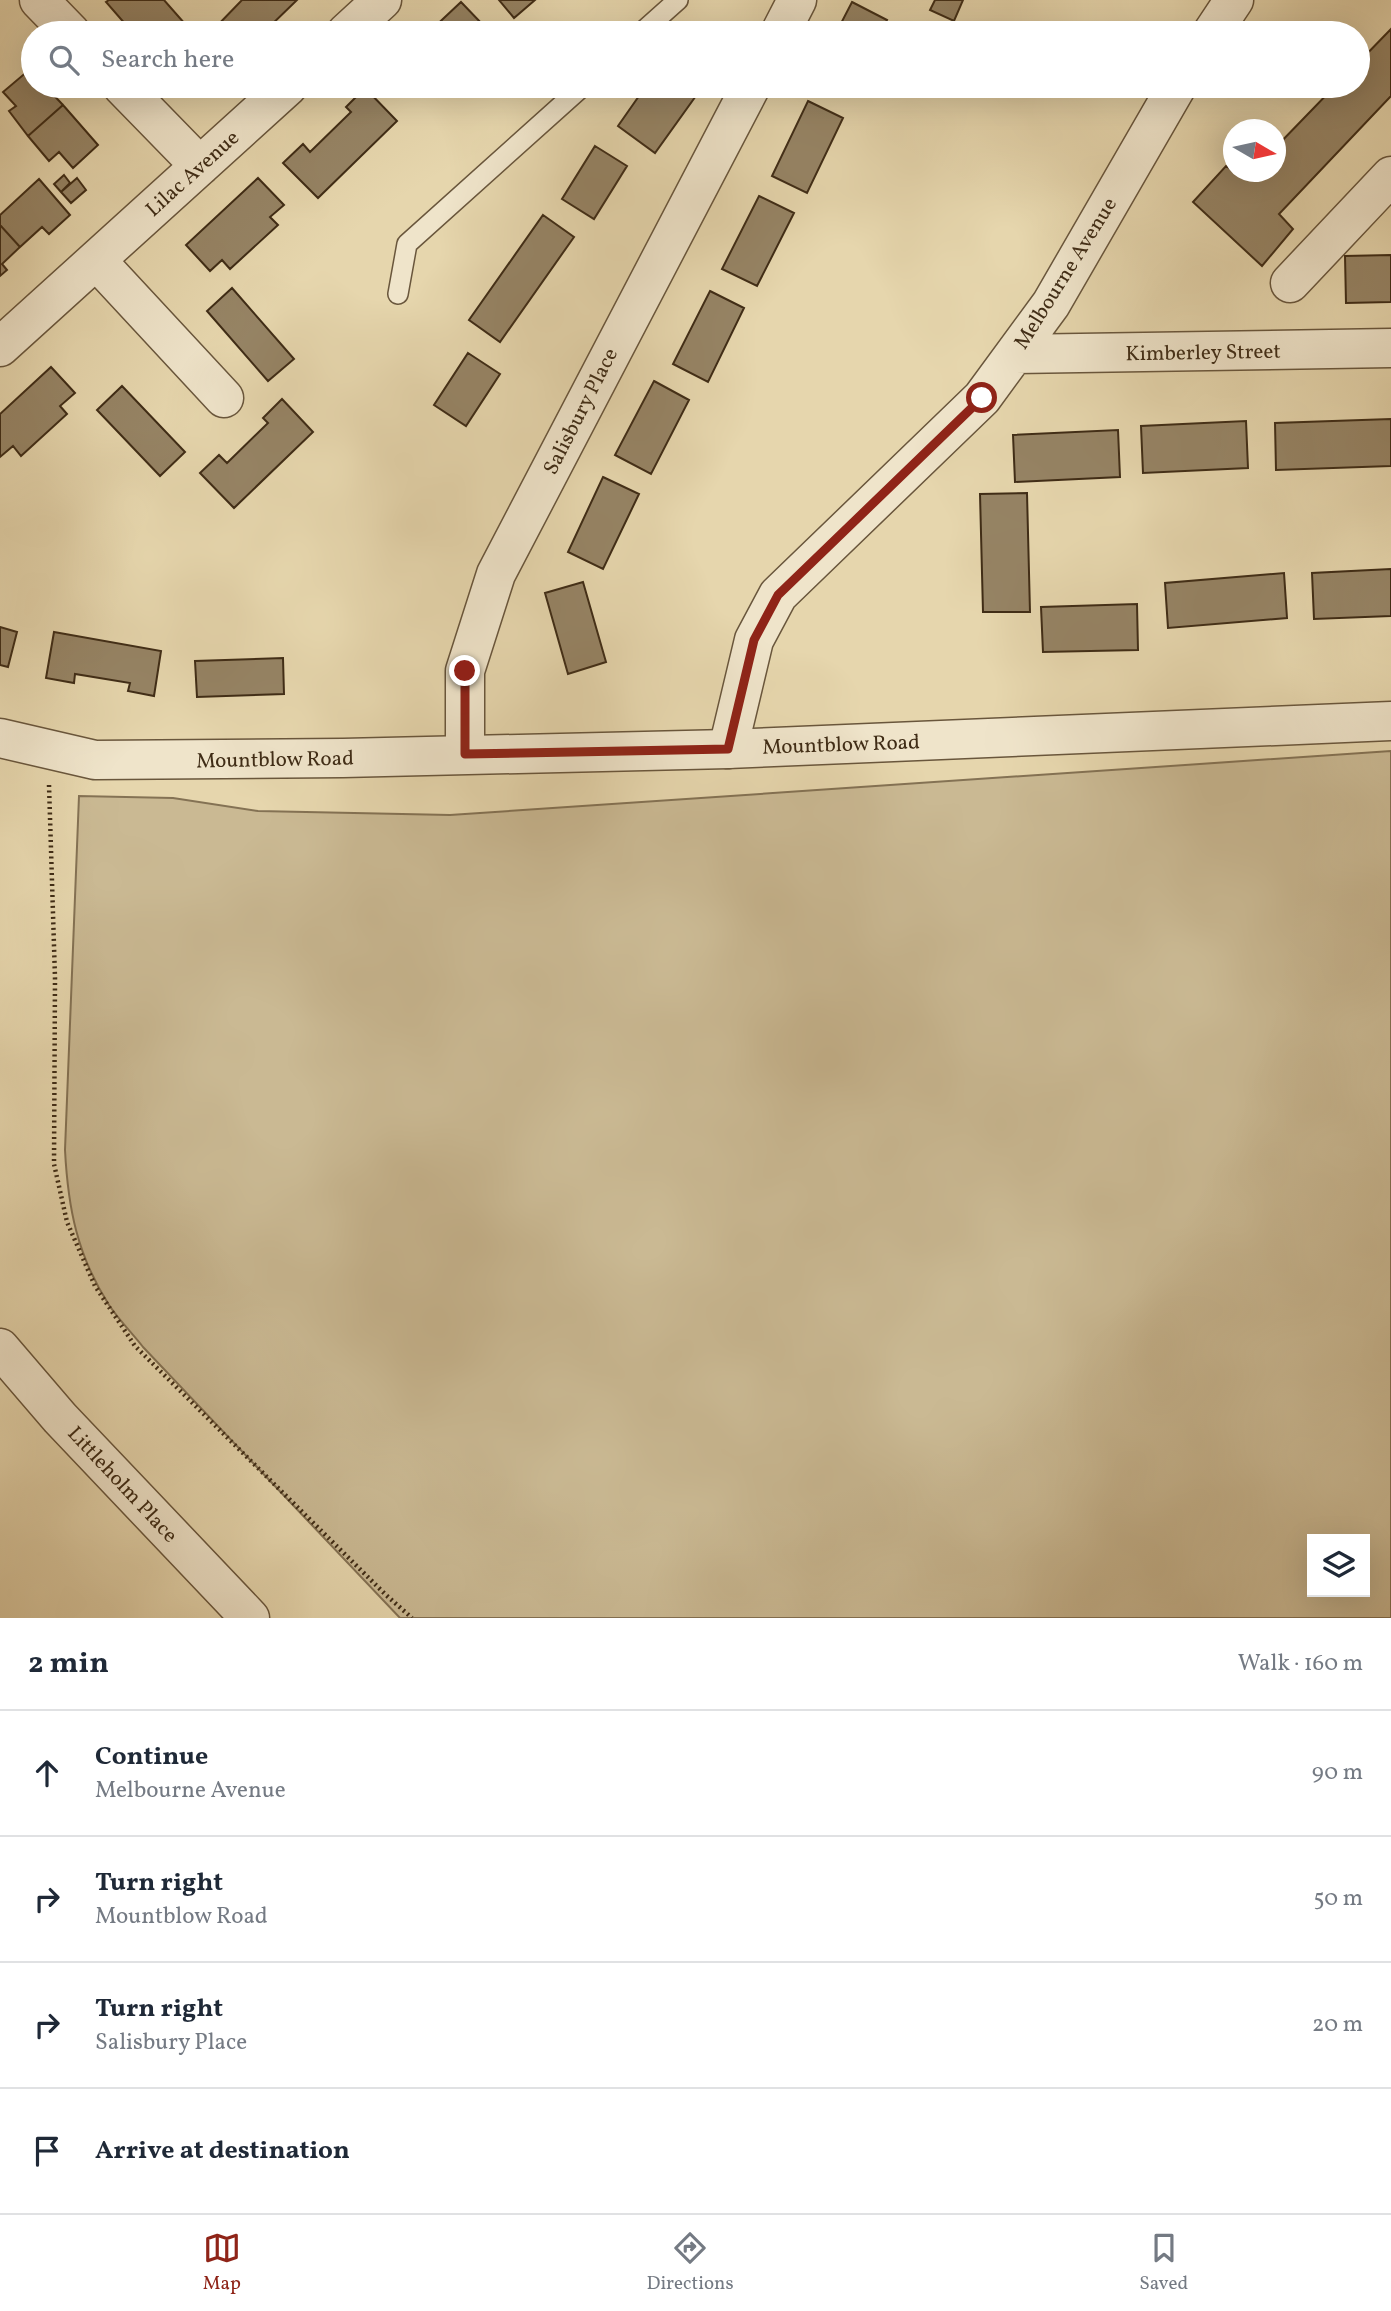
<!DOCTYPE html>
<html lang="en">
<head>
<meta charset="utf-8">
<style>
  :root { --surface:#fff; --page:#f2f2f3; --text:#1f2937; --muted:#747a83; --line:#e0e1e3; --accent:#8f2418 }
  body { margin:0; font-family:Vollkorn,serif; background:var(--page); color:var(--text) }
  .controls { position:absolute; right:21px; bottom:21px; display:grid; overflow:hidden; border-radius:0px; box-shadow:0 7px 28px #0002 }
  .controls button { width:63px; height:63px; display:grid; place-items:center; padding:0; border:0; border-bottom:2px solid var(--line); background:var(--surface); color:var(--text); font:35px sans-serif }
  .compass { position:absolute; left:1223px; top:119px; width:63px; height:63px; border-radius:50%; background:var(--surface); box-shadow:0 7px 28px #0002; rotate:99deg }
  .stop { position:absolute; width:21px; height:21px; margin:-16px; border:5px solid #8f2418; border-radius:50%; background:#fff }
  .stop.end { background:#8f2418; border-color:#fff; box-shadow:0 2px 7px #0008 }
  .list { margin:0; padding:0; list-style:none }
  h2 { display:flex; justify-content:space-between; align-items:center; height:91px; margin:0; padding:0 28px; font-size:30px }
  h2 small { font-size:23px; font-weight:400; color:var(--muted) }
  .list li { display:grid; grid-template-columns:46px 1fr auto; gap:21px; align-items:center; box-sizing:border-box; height:126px; padding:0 28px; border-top:2px solid var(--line) }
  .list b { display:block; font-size:26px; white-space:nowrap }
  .list p { margin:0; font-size:23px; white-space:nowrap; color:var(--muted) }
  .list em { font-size:23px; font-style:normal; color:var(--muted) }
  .icon { flex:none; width:38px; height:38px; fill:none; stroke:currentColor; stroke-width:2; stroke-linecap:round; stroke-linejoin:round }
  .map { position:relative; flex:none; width:1391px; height:1618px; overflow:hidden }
  .search { position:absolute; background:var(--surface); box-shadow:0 7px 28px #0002; left:21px; right:21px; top:21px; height:77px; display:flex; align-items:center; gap:18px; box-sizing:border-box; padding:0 24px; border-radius:38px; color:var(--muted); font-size:26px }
  .sheet { height:595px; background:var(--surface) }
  nav { display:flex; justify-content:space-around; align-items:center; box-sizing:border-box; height:98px; border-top:2px solid var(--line); background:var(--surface); font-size:19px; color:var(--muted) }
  nav a { display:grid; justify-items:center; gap:4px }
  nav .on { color:var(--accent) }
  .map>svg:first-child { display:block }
</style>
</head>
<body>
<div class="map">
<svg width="1391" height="1618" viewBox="0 0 1391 1618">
  <rect width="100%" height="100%" fill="#e6d6ad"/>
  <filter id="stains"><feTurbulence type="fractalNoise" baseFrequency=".00286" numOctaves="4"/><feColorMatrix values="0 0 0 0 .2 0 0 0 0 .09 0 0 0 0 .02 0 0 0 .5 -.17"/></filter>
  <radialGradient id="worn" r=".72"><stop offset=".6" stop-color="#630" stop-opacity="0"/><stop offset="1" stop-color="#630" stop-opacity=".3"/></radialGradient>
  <path fill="#cab993" stroke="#847254" stroke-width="2" fill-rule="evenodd" d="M1391,751V1618H400L143,1347C132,1333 119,1320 109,1305C77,1255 68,1208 65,1150L79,796L173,798L258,811L450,815ZM1312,1539H1365V1592H1312Z"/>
  <path fill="#968465" stroke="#3f2c16" stroke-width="2" d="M109,0H164L193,33H133L106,2Z
    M242,0H297L263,33H219L214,29Z
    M499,0H535L514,18Z
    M935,0H963L954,21L930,10Z
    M461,2L484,26L476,33H428Z
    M852,2L887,20L880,33H836Z
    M1391,29V96L1279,214L1293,229L1262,266L1193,202L1226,166L1244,179L1252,172H1276V147L1335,86H1358V63Z
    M29,70L33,74V86H45L63,105L28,136L9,111L16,106L3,92Z
    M646,86H703L655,153L618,126Z
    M365,88L397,121L318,198L283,163L303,144L310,152L351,112L346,107Z
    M808,101L843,118L807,193L772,176Z
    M63,105L98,145L73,168L59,152L49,161L28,136Z
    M595,146L627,166L594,219L562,199Z
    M64,175L70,183L61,192L54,184Z
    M77,178L86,190L71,203L61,192Z
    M258,178L284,205L270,217L278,225L230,269L222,260L210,271L186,245Z
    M39,179L70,215L49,234L42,227L20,247L0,225V215Z
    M759,196L794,213L757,286L722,269Z
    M543,215L574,237L500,342L469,320Z
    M0,225L20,247L2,264L7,270L0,276Z
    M1391,255V302L1346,303L1345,256Z
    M232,288L294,359L268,381L207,311Z
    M710,291L744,308L708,382L673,364Z
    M468,353L500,374L466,426L434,405Z
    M51,367L75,393L60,406L67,414L21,456L13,446L0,457V414Z
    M654,381L689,400L651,474L615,455Z
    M122,386L185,452L160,476L97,410Z
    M282,399L313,432L234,508L200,473L219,455L227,463L268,423L263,418Z
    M1391,419V466L1276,470L1275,423Z
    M1246,421L1248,468L1143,473L1141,426Z
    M1118,430L1120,477L1015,482L1013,435Z
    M603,477L639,494L603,569L568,552Z
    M1027,493L1030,612H983L980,494Z
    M1391,569V616L1314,619L1312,573Z
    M1284,573L1287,618L1168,628L1165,583Z
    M583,582L606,662L568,674L545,593Z
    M1137,604L1138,650L1043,652L1041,607Z
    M0,627L17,632L8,667L0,665Z
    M54,632L161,651L154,696L128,691L130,683L75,674L74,683L46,678Z
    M283,658L284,694L197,697L195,661Z"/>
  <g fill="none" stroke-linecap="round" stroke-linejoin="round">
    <defs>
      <path id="service" d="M641,33L678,0
        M398,294L407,244L583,86"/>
      <path id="minor" d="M39,0L71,33
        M346,33L382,0
        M780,33L797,0
        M1212,33L1234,0
        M122,86L200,166
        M96,260L224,398
        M1290,283L1391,176
        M0,347L288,86
        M1015,354L1391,348
        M728,749L754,640L778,595L982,398L1051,304L1177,86
        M465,754V671L496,574L751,86
        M0,1348L60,1418L250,1618"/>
      <path id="tertiary" d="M0,738L95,760L343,758L728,749L1391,721"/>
    </defs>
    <use href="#service" stroke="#69563c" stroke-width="22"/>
    <use href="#minor" stroke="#69563c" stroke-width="41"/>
    <use href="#tertiary" stroke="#69563c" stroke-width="41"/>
    <path stroke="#3f2c16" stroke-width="4.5" stroke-dasharray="2 3.5" stroke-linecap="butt" d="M49,785L55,978L54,1164L67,1222L95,1286L135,1346L386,1595L412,1618"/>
    <use href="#service" stroke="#efe4ca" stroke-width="19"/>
    <use href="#minor" stroke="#efe4ca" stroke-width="38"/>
    <use href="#tertiary" stroke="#efe4ca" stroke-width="38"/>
  </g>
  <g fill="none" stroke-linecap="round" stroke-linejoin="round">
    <path stroke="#8f2418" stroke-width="9" d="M465,671V754L728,749L754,640L778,595L982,398"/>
  </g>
  <g text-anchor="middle" stroke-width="5" stroke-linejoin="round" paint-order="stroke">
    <g font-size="21" fill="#3f2c16" stroke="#efe4ca">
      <text transform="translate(192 173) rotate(-42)" y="7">Lilac Avenue</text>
      <text transform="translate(1065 273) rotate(-58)" y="7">Melbourne Avenue</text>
      <text transform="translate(1203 352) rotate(-1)" y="7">Kimberley Street</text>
      <text transform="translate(580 411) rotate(-63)" y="7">Salisbury Place</text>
      <text transform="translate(841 744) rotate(-2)" y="7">Mountblow Road</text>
      <text transform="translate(275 759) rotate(-1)" y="7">Mountblow Road</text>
      <text transform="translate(123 1484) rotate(47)" y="7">Littleholm Place</text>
    </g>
  </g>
  <rect width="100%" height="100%" filter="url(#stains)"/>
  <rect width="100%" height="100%" fill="url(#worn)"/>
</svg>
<div class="controls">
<button><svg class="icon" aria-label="layers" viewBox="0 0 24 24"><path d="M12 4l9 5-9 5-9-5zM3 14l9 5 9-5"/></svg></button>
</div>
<svg class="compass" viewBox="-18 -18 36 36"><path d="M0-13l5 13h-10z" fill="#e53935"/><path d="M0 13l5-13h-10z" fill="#747a83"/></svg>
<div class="stop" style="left:982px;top:398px"></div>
<div class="stop end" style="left:465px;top:671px"></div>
<div class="search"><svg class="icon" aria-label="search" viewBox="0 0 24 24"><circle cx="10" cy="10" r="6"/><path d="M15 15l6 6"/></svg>Search here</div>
</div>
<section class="sheet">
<h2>2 min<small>Walk · 160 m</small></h2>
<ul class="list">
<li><svg class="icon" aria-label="ahead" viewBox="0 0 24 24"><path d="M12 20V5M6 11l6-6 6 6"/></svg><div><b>Continue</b><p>Melbourne Avenue</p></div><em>90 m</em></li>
<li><svg class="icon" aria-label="right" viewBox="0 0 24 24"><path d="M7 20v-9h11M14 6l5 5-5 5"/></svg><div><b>Turn right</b><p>Mountblow Road</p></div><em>50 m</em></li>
<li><svg class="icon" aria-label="right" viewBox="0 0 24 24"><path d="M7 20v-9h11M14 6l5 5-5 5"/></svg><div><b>Turn right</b><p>Salisbury Place</p></div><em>20 m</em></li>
<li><svg class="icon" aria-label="arrive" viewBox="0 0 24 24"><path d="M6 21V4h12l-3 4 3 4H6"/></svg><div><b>Arrive at destination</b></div></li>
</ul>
</section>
<nav>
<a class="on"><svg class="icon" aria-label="map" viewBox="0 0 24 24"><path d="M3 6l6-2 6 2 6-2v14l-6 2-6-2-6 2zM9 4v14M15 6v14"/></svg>Map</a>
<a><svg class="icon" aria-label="directions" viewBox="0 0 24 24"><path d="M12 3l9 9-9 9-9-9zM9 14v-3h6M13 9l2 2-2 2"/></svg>Directions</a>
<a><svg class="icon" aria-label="saved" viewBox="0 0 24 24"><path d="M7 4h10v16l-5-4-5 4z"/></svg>Saved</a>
</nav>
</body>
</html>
